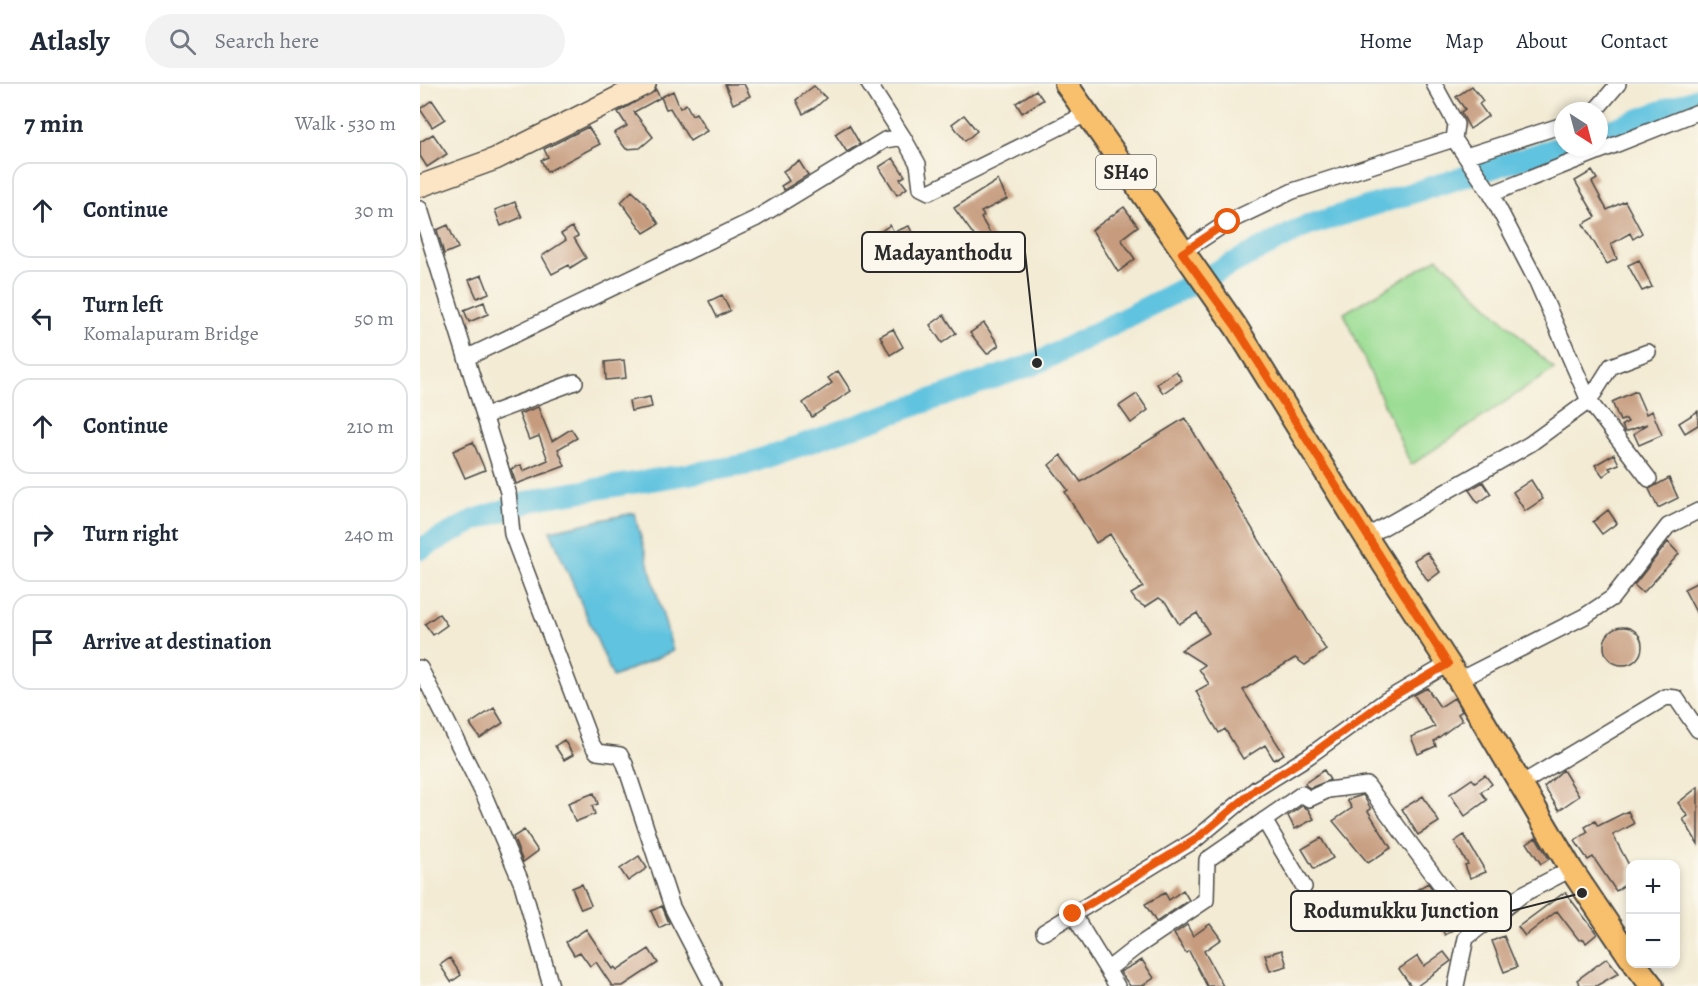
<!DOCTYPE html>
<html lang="en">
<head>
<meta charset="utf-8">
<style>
  :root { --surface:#fff; --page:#f2f2f3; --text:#1f2937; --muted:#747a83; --line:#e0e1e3 }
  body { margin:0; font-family:Alegreya,serif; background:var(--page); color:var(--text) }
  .controls { position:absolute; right:18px; bottom:18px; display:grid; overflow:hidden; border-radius:12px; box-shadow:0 3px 9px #0003 }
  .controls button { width:54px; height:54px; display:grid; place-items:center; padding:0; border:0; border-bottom:2px solid var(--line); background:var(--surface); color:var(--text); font:30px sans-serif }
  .compass { position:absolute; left:1134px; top:18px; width:54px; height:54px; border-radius:50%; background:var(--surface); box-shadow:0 3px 9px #0003; rotate:144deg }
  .stop { position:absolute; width:18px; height:18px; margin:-14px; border:4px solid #ea580c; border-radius:50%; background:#fff }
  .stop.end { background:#ea580c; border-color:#fff; box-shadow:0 2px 6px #0008 }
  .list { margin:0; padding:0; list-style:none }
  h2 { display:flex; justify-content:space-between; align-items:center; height:78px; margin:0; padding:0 24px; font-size:26px }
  h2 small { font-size:20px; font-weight:400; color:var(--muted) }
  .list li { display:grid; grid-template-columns:39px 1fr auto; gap:18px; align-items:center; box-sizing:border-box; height:96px; margin:0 12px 12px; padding:0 12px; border:2px solid var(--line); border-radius:18px }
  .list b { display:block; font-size:22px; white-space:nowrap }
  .list p { margin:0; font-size:20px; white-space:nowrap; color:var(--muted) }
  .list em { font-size:20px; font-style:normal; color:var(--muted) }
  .icon { flex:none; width:33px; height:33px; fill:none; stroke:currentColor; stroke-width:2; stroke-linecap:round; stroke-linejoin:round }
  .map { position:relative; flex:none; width:1278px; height:902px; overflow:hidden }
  header { display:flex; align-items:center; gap:36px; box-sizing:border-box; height:84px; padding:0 30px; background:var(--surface); border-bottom:2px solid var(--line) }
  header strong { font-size:28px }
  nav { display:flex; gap:33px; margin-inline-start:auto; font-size:21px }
  .search { width:420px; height:54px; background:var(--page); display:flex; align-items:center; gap:15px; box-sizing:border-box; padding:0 21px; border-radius:33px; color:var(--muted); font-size:22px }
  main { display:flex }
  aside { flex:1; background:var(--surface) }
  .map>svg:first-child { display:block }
</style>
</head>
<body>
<header>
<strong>Atlasly</strong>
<div class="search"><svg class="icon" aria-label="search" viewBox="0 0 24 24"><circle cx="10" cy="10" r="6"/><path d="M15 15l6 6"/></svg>Search here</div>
<nav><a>Home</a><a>Map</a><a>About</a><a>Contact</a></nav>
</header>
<main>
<aside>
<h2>7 min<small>Walk · 530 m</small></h2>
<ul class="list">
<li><svg class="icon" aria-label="ahead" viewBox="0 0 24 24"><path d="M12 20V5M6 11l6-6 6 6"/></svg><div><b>Continue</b></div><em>30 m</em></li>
<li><svg class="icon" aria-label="left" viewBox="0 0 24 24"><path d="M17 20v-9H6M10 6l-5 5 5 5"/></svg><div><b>Turn left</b><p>Komalapuram Bridge</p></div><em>50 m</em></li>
<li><svg class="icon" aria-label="ahead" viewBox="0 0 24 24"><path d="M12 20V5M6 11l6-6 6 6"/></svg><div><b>Continue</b></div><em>210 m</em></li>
<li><svg class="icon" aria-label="right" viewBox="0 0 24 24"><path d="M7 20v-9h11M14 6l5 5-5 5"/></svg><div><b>Turn right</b></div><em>240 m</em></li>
<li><svg class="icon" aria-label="arrive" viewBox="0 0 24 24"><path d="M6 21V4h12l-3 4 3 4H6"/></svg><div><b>Arrive at destination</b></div></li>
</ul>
</aside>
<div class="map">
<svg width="1278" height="902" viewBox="0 0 1278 902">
  <rect width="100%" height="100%" fill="#fbf7ec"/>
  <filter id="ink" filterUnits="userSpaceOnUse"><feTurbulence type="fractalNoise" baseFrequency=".0167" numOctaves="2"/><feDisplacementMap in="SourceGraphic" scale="12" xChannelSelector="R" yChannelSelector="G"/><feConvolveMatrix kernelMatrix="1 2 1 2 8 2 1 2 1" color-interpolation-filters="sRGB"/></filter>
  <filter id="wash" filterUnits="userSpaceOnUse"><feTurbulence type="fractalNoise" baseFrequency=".008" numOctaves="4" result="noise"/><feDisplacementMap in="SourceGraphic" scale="24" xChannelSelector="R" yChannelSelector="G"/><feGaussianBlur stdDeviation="1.35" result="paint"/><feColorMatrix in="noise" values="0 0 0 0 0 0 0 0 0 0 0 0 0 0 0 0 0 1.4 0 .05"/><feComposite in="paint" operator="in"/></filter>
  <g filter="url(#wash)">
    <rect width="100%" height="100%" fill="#f3ebd4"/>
    <path fill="#9bdd94" stroke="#638460" stroke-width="1.5" d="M1018,174L1134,285L991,381L924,229Z"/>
    <path fill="#61c3df" stroke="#467785" stroke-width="1.5" d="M214,429L253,567L193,593L130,447Z"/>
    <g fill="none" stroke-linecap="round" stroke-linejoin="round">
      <path stroke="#61c3df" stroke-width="22" d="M1179,50L1278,14
        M0,465L55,436L121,414L324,381L617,279L886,142L1143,62"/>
    </g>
    <g id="blocks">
      <path fill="#c69b7e" d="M305,0H324L330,12L313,20Z
        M394,2L406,14L396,23L383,30L376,16Z
        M1052,2L1063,17L1059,20L1068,32L1050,45L1041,28L1045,25L1036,13Z
        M236,6L240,14L214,28L233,53L220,64L206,65L194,49L207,42L198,28Z
        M616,6L623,16L602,29L596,19Z
        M253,7L260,24L266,20L272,31L276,29L287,47L270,57L250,24L246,25L241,13Z
        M12,16L25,35L12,43L0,25Z
        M544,31L557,47L545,57L532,40Z
        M429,41L440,60L427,68L415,50Z
        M168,43L180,60L127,88L121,76L128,73L124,65Z
        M13,50L27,70L7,83L0,72V58Z
        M473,74L485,92L480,95L487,104L477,111L459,83Z
        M379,77L388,91L364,106L361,102L369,97L363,87Z
        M1172,87L1177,95L1172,98L1187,126L1205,117L1222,149L1213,155L1210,149L1191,160L1197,175L1187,180L1163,140L1176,133L1155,97Z
        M578,96L587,115L561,128L564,132L561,134L575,157L563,164L534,124Z
        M212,107L226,120L239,140L224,149L201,118Z
        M95,118L102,133L81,142L75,126Z
        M704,123L718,142L701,155L715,175L698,188L672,146Z
        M28,141L38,164L24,170L17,146Z
        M470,141L474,148L489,142L495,155L472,167L460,148Z
        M152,143L158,152L154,154L166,174L150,184L149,181L132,190L122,172L146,156L141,150Z
        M1219,176L1232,203L1222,207L1208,181Z
        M62,191L69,209L57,214L49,196Z
        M302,211L310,227L297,233L289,217Z
        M64,218L68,230L49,238L44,226Z
        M524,231L536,249L522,259L510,241Z
        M564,239L579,261L567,270L550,249Z
        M473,245L483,263L470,271L460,252Z
        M204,276L206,294L186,296L185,278Z
        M418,287L431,307L392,333L383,319L412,299L408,294Z
        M756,287L762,296L743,309L737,300Z
        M1216,307L1226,330L1232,327L1242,351L1219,361L1214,350L1227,340L1205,348L1202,341L1208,338L1206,335L1200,337L1192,318Z
        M717,310L728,326L711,339L699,322Z
        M230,313L232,323L211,327L209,317Z
        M118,323L132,357L151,345L157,354L138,365L145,382L96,400L91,385L101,381L103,387L128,376L119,352L109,356L99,330Z
        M1278,327V341L1265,349L1259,339Z
        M765,334L906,566L885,581L875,574L823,606L864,670L854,676L845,661L823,675L805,645L799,649L791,636L776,607L789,600L779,585L785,581L761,566L789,549L777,529L759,540L746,519L739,514L725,523L716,517L711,510L723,503L690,450L676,459L645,408L648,406L629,381L641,371L661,398Z
        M53,358L65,386L45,394L33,367Z
        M1194,370L1199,380L1189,384L1191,386L1183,392L1175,381Z
        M1249,394L1258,414L1238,424L1229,405Z
        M1111,396L1123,415L1105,427L1093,408Z
        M1063,398L1071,410L1058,419L1049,406Z
        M1188,426L1197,439L1182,450L1173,438Z
        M1248,458L1259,470L1223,509L1214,501Z
        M1007,468L1020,488L1008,497L994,476Z
        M1278,498V532L1264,505Z
        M19,530L27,541L13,551L5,540Z
        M1184 562a19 19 0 1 1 38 0a19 19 0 1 1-38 0Z
        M1007,604L1020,623L1034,614L1042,627L1038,630L1042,636L1014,657L1016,662L998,670L991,653L1015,643L994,611Z
        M74,624L83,639L60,654L50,640Z
        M144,656L153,671L144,676L135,662Z
        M904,686L910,696L890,704L886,702L885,699Z
        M1143,686L1159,712L1139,726L1124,703Z
        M1065,691L1072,700L1061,708L1067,716L1045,732L1030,710L1052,695L1055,698Z
        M1278,703V760L1263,735L1268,732L1258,719Z
        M174,709L178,720L172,722L175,730L155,738L148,719Z
        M943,711L951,725L948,727L971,764L948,779L913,737L932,724L927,716Z
        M1003,712L1019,738L998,751L982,725Z
        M882,722L888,725L894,735L875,745L868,732Z
        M1208,727L1214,740L1193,751L1210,783V797L1196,807L1173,773L1168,776L1155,757L1168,748L1165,743L1175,737L1178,742Z
        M104,746L118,767L103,778L93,753Z
        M1044,751L1066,788L1050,794L1045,781L1048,780L1034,758Z
        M1116,753L1129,775L1121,780L1107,759Z
        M901,754L913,774L894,785L882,765Z
        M219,772L227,784L208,797L200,785Z
        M1008,799L1024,822L1042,828L1048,838L1025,851L1009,822L1003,825L993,808Z
        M162,800L171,821L161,825L152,804Z
        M763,806L769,816L736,838L725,820L745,809L749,816Z
        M1145,808L1177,850L1166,859L1164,855L1159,856L1137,827L1105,852L1098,843Z
        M242,822L249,839L239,844L231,827Z
        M790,840L801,855L784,867L803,902H787L769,867L766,869L754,850L767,841L773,852Z
        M166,845L193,885L195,883L197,886L229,865L238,879L203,902H192L176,878L170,882L160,868L154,871L146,858Z
        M1084,852L1097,883L1084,888L1072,857Z
        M862,866L867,882L850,887L845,871Z
        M1024,868L1031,877L997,902H991L979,885L998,872L1004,882Z
        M30,874L41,891L31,898L20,881Z
        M1187,874L1199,889L1176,902H1161L1157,896Z
        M722,876L734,894L722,902H710L700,888Z"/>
    </g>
  </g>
  <g filter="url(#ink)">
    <use href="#blocks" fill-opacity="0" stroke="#494844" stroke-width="1.5"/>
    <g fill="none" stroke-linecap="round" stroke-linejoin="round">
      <defs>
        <path id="street" d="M449,0L483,53
          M1175,27L1198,0
          M1046,72L1143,41
          M1071,110L1278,28
          M0,125L88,408L92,450L171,659L177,668L200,671L205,680L252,823L293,902
          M761,169L808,138L873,107L1034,55L1036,40L1014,0
          M1228,268L1191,282L1169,317L1229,395
          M46,274L335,135L465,56L483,53L498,80L501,104L509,108L666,30
          M64,332L155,298
          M946,453L1110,360L1169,317L1117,198L1071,110L1034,55
          M0,584L64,711L102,800L131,902
          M1039,596L1165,532L1192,514L1248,442L1278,427
          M1101,700L1246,613L1256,614L1278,646
          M844,736L884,803
          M653,830L697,902
          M624,848L775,756L836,705L889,672L965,617L1028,580
          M687,886L715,864L786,816L787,776L882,710L889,715L908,706L947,701L1032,816L1048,819L1062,842
          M1036,902L1046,854L1103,810L1151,785"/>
        <path id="secondary" d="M0,102L75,75L225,0"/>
        <path id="primary" d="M646,0L816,243L946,453L1039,596L1151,785L1210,873
          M1215,880L1232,902"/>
      </defs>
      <use href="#street" stroke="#494844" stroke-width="18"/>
      <use href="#secondary" stroke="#494844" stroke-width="24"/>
      <use href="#primary" stroke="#494844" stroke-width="26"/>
      <use href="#street" stroke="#fff" stroke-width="15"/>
      <use href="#secondary" stroke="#fce5c4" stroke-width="21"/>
      <use href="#primary" stroke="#f8bf6c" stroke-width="22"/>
    </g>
  </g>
  <g fill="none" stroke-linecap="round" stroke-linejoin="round" filter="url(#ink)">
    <path stroke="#ea580c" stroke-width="8" d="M653,830L775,756L836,705L889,672L965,617L1028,580L816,243L762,169L808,138"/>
  </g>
  <g text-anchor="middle" stroke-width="6" stroke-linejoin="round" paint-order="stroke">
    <rect fill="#fbf7ec" stroke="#696865" stroke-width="1.5" x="676" y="71" width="60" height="34" rx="4.5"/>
    <g font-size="20" font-weight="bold" fill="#2b2b2b">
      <text x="706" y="95">SH40</text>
    </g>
  </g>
  <path fill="none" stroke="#2b2b2b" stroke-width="2" d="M617 279L605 168M1162 809L1091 827"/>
  <g fill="#2b2b2b" stroke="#fbf7ec" stroke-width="2">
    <circle cx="617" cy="279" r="6"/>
    <circle cx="1162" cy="809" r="6"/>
  </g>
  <g fill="#fbf7ec" stroke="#2b2b2b" stroke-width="2">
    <rect x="442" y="148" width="163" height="40" rx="6"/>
    <rect x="871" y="807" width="220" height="40" rx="6"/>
  </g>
  <g font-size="22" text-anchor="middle" font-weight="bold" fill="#2b2b2b">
    <text x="523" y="176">Madayanthodu</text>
    <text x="981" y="834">Rodumukku Junction</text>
  </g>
</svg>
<div class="controls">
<button>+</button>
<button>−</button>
</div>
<svg class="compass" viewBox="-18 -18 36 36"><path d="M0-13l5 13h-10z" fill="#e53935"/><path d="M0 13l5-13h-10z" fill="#747a83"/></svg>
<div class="stop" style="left:808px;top:138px"></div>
<div class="stop end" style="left:653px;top:830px"></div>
</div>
</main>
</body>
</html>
